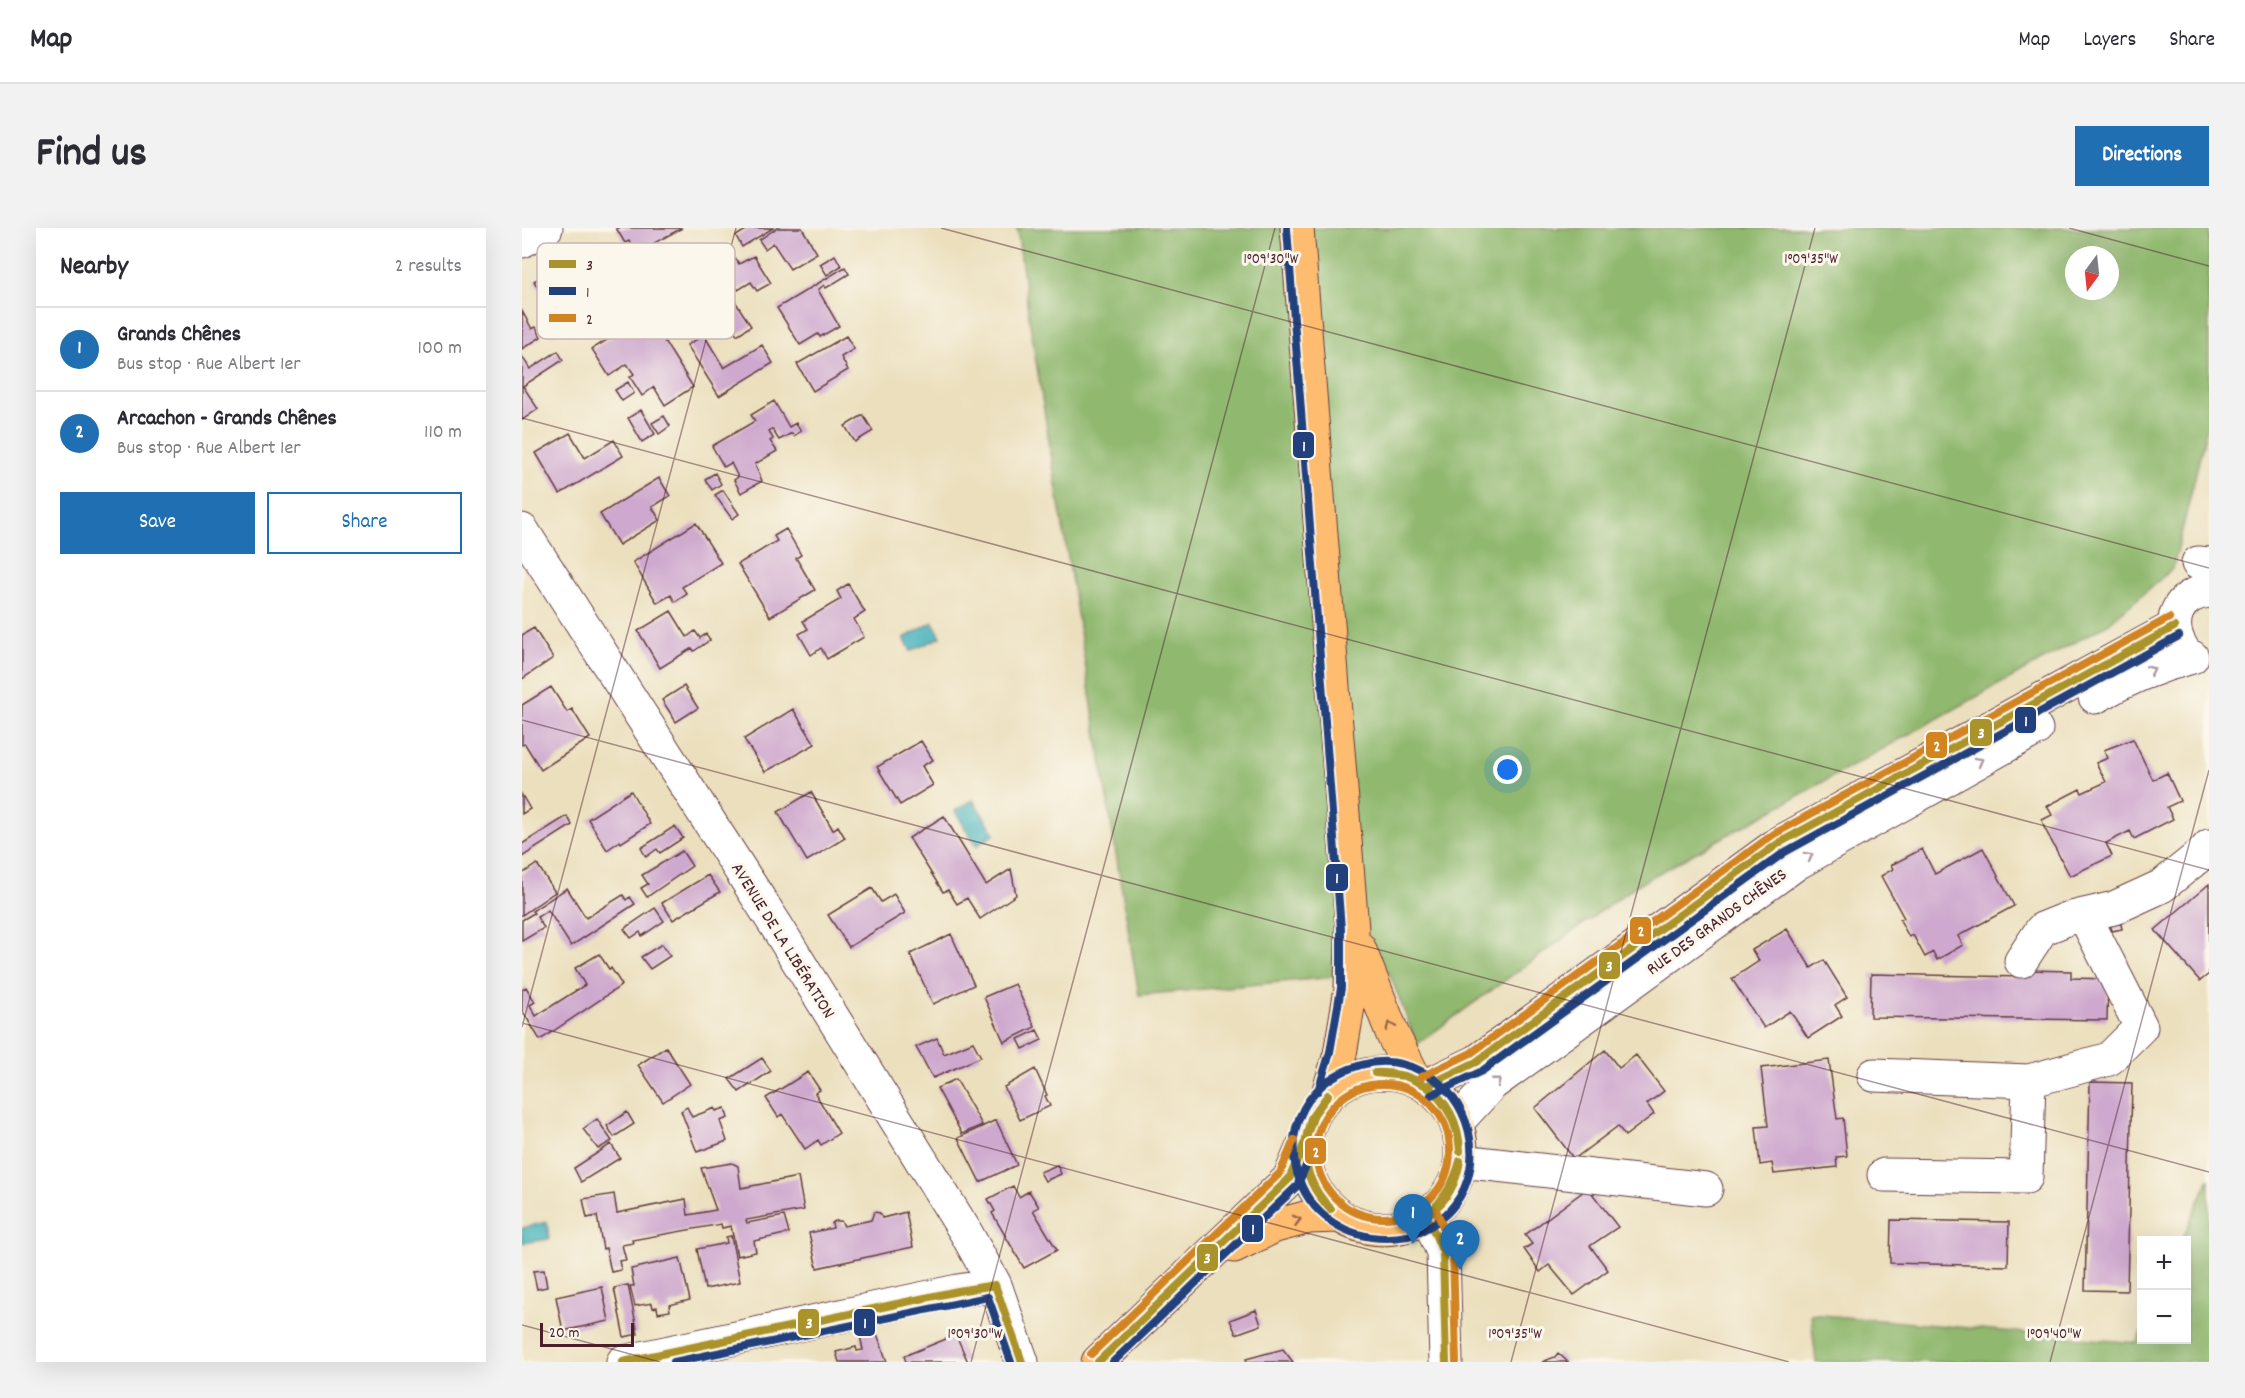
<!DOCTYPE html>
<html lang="en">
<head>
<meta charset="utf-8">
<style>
  :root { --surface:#fff; --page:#f2f2f3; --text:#2b2b33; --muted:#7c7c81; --line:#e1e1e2; --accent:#1f6fb2 }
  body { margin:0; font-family:Dekko,sans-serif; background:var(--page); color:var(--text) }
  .controls { position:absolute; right:18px; bottom:18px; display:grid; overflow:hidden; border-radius:0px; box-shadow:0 6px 24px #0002 }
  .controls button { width:54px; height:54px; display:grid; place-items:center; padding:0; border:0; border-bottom:2px solid var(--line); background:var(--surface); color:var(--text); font:30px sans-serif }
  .compass { position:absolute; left:1543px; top:18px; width:54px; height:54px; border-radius:50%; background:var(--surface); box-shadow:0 6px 24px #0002; rotate:195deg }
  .scale { position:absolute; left:18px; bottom:15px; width:94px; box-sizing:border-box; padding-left:6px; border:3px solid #4a1f2b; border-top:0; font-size:16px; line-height:21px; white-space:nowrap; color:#4a1f2b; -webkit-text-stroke:4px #fbf7ec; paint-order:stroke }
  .you { position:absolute; left:986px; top:542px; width:21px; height:21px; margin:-15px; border:4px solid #fff; border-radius:50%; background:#1a73e8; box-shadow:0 0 0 9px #1a73e833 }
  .badge { display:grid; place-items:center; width:39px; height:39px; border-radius:50%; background:var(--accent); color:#fff; font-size:20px; font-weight:700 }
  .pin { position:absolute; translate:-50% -50px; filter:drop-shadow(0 2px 3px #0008) }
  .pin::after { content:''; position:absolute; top:32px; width:21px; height:18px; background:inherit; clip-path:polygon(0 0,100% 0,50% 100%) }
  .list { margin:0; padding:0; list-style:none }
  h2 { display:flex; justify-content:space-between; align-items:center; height:78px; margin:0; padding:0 24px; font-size:26px }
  h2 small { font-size:20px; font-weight:400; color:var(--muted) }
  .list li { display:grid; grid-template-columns:39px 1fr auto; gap:18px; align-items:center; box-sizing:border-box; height:84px; padding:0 24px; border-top:2px solid var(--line) }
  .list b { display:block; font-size:22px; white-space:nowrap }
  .list p { margin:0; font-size:20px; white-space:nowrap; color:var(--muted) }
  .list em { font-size:20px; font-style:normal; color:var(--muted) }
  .actions { display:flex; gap:12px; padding:18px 24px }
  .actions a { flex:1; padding:14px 0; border:2px solid var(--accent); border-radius:0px; text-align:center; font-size:21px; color:var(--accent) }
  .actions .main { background:var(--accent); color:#fff }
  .map { position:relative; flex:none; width:1687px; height:1134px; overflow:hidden; border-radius:0px }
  header { display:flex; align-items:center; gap:36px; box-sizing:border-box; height:84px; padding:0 30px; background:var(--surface); border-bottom:2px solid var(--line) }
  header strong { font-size:28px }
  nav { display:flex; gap:33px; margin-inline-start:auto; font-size:21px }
  .intro { display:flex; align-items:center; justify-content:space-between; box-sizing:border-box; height:144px; padding:0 36px }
  h1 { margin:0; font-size:42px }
  .button { padding:15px 27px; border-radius:0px; background:var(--accent); color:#fff; font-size:21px; font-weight:700 }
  main { display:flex; gap:36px; padding:0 36px }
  aside { flex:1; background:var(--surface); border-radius:0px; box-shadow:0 6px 24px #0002 }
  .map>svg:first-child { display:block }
</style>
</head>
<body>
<header>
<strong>Map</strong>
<nav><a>Map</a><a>Layers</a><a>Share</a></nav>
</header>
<div class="intro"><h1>Find us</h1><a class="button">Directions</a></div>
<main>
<aside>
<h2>Nearby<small>2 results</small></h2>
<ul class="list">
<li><span class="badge">1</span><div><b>Grands Chênes</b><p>Bus stop · Rue Albert 1er</p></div><em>100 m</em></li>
<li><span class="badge">2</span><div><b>Arcachon - Grands Chênes</b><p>Bus stop · Rue Albert 1er</p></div><em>110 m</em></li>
</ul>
<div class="actions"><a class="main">Save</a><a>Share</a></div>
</aside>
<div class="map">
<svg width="1687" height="1134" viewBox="0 0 1687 1134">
  <rect width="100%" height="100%" fill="#fbf7ec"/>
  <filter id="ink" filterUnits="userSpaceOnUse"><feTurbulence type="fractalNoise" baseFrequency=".0167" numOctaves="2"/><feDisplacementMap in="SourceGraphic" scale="12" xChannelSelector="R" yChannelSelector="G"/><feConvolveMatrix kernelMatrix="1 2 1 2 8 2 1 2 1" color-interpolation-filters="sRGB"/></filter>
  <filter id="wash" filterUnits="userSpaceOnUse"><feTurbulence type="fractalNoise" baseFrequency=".008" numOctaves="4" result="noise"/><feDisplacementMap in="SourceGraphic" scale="24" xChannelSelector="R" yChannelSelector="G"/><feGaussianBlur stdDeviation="1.35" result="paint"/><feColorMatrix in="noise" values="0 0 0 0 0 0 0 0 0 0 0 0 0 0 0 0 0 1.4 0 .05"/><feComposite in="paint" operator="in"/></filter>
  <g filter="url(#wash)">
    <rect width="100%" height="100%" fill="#ebdfbd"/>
    <path fill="#90b86e" stroke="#6d6c4c" stroke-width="1.5" fill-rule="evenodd" d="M495,0H1687V191L1651,340L1586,396L1115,657L895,816L867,744L617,767L508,96ZM1552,27H1588V63H1552Z
      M1687,950V1134H1294L1289,1086L1615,1115L1619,1105L1620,1112H1664V1012H1660Z"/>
    <path fill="#42b2bb" stroke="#466873" stroke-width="1.5" d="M411,394L419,409L389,423L382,410Z
      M451,572L473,606L454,618L433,583Z
      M25,994L27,1011L0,1015V1000Z"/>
    <g id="blocks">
      <path fill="#cea8ce" d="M94,0H160L132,15L134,19L116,29L107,13L103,15Z
        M227,0H251L220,19L214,8Z
        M255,0H280L295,25L268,41L251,15L243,21L237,12Z
        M313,27L319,38L305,47L298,36Z
        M47,28L65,60L72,55L84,75L30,107L21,91L31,85L12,53L30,43L27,39Z
        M232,28L249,55L235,63L229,54L216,62L205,43L211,39L208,35L214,31L217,36Z
        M323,39L327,46L304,60L302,57L296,62L317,98L298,109L296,106L278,117L255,80Z
        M207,64L229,98L215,107L194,72Z
        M0,83L10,101L14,99L19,109L0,121Z
        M126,87L171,159L143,177L132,159L120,168L108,149L112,146L105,136L87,148L70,121Z
        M182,107L202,140L240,117L251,135L197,168L165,117Z
        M324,108L332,121L319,129L326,142L291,163L275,136Z
        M36,123L41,132L1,158L16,181L0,192V128L8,141Z
        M106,154L112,165L100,173L93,162Z
        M252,173L267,199L274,195L279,203L272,208L270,205L257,212L250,201L247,203L251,211L248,213L255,223L233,236L240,253L219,265L212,252L216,249L209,235L202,239L190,218L233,193L229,187Z
        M119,182L133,206L120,214L106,190Z
        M341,187L351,203L333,214L323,198Z
        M142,188L148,198L137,206L130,195Z
        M48,205L63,230L92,212L101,228L38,266L14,225Z
        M193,245L199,256L190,262L183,251Z
        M137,250L148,268L130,279L138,292L97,317L78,286Z
        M201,262L217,286L210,291L193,267Z
        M174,295L199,335L160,359L165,366L153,374L149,367L135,375L111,334Z
        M264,301L279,327L274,330L293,362L248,389L216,336L255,313L252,308Z
        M326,356L343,384L332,391L342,409L305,431L299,420L289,427L277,406L286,401L281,393L319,371L315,363Z
        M149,383L165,409L173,403L178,410L184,406L188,412L172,423L170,420L138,440L116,403Z
        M12,400L31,430L0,451V407Z
        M162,458L176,480L154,494L140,472Z
        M29,459L45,484L50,481L68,510L19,542L3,516L0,517V477Z
        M271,481L293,516L243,544L222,511Z
        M1611,511L1631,552L1645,545L1658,573L1645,579L1651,591L1612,611L1608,603L1584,615L1590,628L1548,648L1522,599L1520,592L1530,587L1525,578L1558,561L1560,565L1584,554L1574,535L1586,530L1582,522Z
        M399,513L411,532L400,538L411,557L378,577L355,539Z
        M109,563L128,596L99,615L98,613L85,622L66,591Z
        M289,564L311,602L316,598L323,610L285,633L256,584Z
        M0,567L8,581L0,586Z
        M45,588L50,597L0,629V616Z
        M422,588L464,657L489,641L494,667L458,691L445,670L435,676L426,662L421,664L387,610Z
        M153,598L161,610L138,625L135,621L124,629L119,620Z
        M1461,620L1492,678L1436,708L1441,717L1415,732L1411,724L1403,729L1391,707L1387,709L1378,692L1382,690L1359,648L1371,641L1369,637L1400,621L1413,646Z
        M160,623L170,638L125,669L119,660L126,656L120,647Z
        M15,636L33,664L0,687V646Z
        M186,647L198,664L151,692L140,675Z
        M1687,656V746L1678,753L1633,702Z
        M45,660L64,690L101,667L104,672L108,669L113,676L49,718L26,682L15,689L22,700L0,713V692L12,685L10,683Z
        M350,660L359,674L372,666L383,685L327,719L306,687Z
        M133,680L142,693L120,708L118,704L109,710L102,701Z
        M1598,692L1600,701L1590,703L1588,695Z
        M1265,701L1289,740L1302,732L1325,769L1313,777L1320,788L1286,810L1268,783L1242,800L1210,751L1237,733L1230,722Z
        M429,706L452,757L411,776L388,726Z
        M140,716L148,728L128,741L119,729Z
        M77,726L87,741L89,740L100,757L18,812L0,782V762L4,759L13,774L8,777L14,788L63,757L53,740Z
        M1504,742L1549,743V750L1586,751L1585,792L1348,789L1349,746L1503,749Z
        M493,756L513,799L482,814L462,769Z
        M515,802L520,812L501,821L496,811Z
        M415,810L422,826L451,814L459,829L411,850L394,819Z
        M144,819L168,856L141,874L116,837Z
        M1083,822L1097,840L1114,827L1142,863L1125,876L1132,886L1103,908L1096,898L1052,931L1013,880Z
        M240,830L249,843L217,864L207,851Z
        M1307,832L1315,891L1321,890L1325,928L1314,929L1315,939L1252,946L1250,935L1238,937L1234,899L1246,898L1239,840Z
        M513,841L525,867L523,868L528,878L498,892L482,859Z
        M286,844L298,862L293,865L317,905L299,917L296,912L283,921L260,886L256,889L244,870Z
        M434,851L460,897L440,906L415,860Z
        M1568,854L1610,855L1605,1063L1563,1062Z
        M165,879L170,889L193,880L194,883L203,880L206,890L198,893L205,913L175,924L159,883Z
        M105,884L112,896L92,909L85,898Z
        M75,891L90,913L76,921L61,901Z
        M474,892L495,937L458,954L436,910Z
        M89,916L98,930L59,954L52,940Z
        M210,935L216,938L219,960L276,949L282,982L224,992L225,995L262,988L267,1005L232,1013L234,1024L215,1028L209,998L200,1000L199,996L110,1012L111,1015L100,1017L104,1032L97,1033L99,1042L89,1044L84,1020L81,1021L75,988L65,990L61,971L92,966L95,985L164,971L166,987L194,982L179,940Z
        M535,937L539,946L523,953L518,944Z
        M491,958L497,969L507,963L517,979L511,982L535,1022L502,1040L470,985L473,983L466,971Z
        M1066,960L1096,999L1068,1018L1086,1042L1052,1067L1027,1037L1018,1044L1002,1021L1010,1016L1003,1007Z
        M352,984L358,985L360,990L384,984L391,1019L295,1040L287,1005L311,1000L310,995L313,993H319L322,998L349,992Z
        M1369,992L1487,994L1486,1038L1368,1035Z
        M209,1008L218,1054L183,1061L175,1021L205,1015L204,1009Z
        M158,1030L168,1072L147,1077L148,1083L136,1085L135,1079L131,1080L130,1075L113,1078L108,1058H112L109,1041Z
        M22,1042L25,1059L15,1061L11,1043Z
        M106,1057L116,1106L102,1109L92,1060Z
        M80,1059L87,1093L41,1103L34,1069Z
        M734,1082L739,1097L714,1106L708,1092Z
        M354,1103L365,1134H317L314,1124L334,1119L335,1123L341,1122L338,1107Z
        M434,1107L446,1134H384L382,1128Z
        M761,1121L771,1134H725L724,1131Z
        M1036,1125L1046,1134H1020L1033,1129Z"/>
    </g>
  </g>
  <g filter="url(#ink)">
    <use href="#blocks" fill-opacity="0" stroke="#623c41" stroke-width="1.5"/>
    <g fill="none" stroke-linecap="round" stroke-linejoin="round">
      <defs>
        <path id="minor" d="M0,13L24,0
          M0,302L255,699L443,1003L473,1057L500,1134
          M1676,335L1687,336
          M1660,420C1644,394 1655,366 1687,363
          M1573,469C1604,451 1635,438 1670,429
          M1499,733L1520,701L1545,691L1592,680L1640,658L1682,624L1687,618
          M1352,847L1507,853L1587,831L1619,799L1562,687
          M904,858L954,834L1257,615L1652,399
          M935,894L970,856L1275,635L1514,501
          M939,933L1184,961
          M1362,947L1504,949L1507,853
          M905,988L921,1024L924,1134
          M101,1134L436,1063L473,1057"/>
        <path id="major" d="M775,0L830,701L829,761L818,826L806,866
          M837,720L871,807L893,851
          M783 923a78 78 0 1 1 156 0a78 78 0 1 1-156 0Z
          M712,1018L753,998L787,989L817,988
          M576,1134L767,951L782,916"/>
      </defs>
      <use href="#minor" stroke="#623c41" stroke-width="35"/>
      <use href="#major" stroke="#623c41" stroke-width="35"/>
      <use href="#minor" stroke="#fff" stroke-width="33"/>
      <use href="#major" stroke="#fdbc6f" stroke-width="33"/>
      <defs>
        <path id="bus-1" d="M853,845C872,844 887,848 903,857
          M853,845L883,848L903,857
          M903,857C926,873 937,895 938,923
          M903,857C925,875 936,895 938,923
          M904,858L954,834L1257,615L1652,399
          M784,910C780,937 790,962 809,981
          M784,910C780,938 788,961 809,981
          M784,910L789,890L806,867
          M784,910L792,886L806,867
          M908,985C923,969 932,955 938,933
          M908,985C926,972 934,955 938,933
          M905,988L921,1024L924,1134
          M473,1057L500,1134
          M101,1134L436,1063L473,1057
          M576,1134L767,951L782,916"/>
        <path id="bus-2" d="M765,1L819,701V760L808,824L796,863
          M909,867L960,843L1263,624L1657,408
          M886,1008C763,1029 727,869 839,837C860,831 882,834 901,844C948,868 965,933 933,976C922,991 905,1001 889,1007
          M152,1134L466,1069L489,1134
          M591,1134L775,958L792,920"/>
        <path id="bus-3" d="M899,849L949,825L1252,606L1647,390
          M794 923a67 67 0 1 1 134 0a67 67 0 1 1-134 0Z
          M915,984L931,1023L934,1134
          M569,1126L758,945L772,912"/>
      </defs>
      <use href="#bus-1" stroke="#fbf7ec" stroke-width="12"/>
      <use href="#bus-2" stroke="#fbf7ec" stroke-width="12"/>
      <use href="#bus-3" stroke="#fbf7ec" stroke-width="12"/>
      <use href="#bus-1" stroke="#ab932c" stroke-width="8"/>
      <use href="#bus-2" stroke="#22407c" stroke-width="8"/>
      <use href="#bus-3" stroke="#d28421" stroke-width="8"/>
    </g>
    <defs><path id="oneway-chevron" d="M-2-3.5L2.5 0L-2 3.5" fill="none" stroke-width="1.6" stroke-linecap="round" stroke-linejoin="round" transform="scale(1.5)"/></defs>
    <g stroke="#ae9aa0">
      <use href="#oneway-chevron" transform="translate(1629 442) rotate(-23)"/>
      <use href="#oneway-chevron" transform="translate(1457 533) rotate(-29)"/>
      <use href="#oneway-chevron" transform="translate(1287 628) rotate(-29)"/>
      <use href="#oneway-chevron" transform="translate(975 853) rotate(-39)"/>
    </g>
    <g stroke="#9b664a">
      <use href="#oneway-chevron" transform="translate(868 798) rotate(-112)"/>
      <use href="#oneway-chevron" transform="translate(775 992) rotate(-15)"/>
    </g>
  </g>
  <path fill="none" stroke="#4a1f2b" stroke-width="1.5" stroke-opacity="0.45" d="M419,0L1687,340M1547,0L1687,38M0,190L1687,642M0,492L1687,944M0,795L1267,1134M0,799L214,0M0,1097L138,1134M449,1134L753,0M989,1134L1293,0M1528,1134L1687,542"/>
  <g text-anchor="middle" stroke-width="6" stroke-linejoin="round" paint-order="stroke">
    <g font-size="18" fill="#4a1f2b" stroke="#fbf7ec">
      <text transform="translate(1194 693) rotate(-36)" y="6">RUE DES GRANDS CHÊNES</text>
      <text transform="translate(262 712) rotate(58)" y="6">AVENUE DE LA LIBÉRATION</text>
    </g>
  </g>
  <rect x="15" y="15" width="198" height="96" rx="9" fill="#fbf7ec" stroke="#c6b6b2" stroke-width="1.5"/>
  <rect x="27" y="32" width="27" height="8" fill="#ab932c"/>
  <rect x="27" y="59" width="27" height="8" fill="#22407c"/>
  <rect x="27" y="86" width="27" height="8" fill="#d28421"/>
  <g font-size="16" fill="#4a1f2b">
    <text x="64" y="42">3</text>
    <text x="64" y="69">1</text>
    <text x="64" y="96">2</text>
  </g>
  <g font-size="15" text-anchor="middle" fill="#4a1f2b" stroke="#fbf7ec" stroke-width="6" stroke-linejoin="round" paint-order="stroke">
    <text x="749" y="35">1°09'30"W</text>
    <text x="1289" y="35">1°09'35"W</text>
    <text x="453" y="1110">1°09'30"W</text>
    <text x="993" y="1110">1°09'35"W</text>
    <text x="1532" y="1110">1°09'40"W</text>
  </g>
  <g stroke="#fbf7ec" stroke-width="2">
    <rect x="770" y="203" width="23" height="28" rx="6" fill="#22407c"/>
    <rect x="1492" y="478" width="23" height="28" rx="6" fill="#22407c"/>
    <rect x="1447" y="490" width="24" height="29" rx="6" fill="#ab932c"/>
    <rect x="1403" y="503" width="23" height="28" rx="6" fill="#d28421"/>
    <rect x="803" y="635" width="24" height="29" rx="6" fill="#22407c"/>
    <rect x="1107" y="688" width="23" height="29" rx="6" fill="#d28421"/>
    <rect x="1076" y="723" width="23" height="29" rx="6" fill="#ab932c"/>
    <rect x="782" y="909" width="23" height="28" rx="6" fill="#d28421"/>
    <rect x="719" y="986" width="23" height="29" rx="6" fill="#22407c"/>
    <rect x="674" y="1015" width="23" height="29" rx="6" fill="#ab932c"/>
    <rect x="331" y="1080" width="23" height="29" rx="6" fill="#22407c"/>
    <rect x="275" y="1080" width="23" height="29" rx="6" fill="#ab932c"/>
  </g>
  <g font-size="16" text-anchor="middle" font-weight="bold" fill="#fff">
    <text x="782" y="223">1</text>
    <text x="1504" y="498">1</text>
    <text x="1459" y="510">3</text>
    <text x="1415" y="523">2</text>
    <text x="815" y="655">1</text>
    <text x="1119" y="708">2</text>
    <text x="1087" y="743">3</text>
    <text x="794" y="929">2</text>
    <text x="731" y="1006">1</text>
    <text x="685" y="1035">3</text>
    <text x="343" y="1100">1</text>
    <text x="287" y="1100">3</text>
  </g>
</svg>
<div class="controls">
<button>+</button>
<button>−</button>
</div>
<svg class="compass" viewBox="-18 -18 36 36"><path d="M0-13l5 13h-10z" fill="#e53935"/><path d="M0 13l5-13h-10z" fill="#7c7c81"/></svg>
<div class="scale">20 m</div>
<div class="you"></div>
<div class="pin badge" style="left:891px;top:1016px">1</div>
<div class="pin badge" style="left:938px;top:1042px">2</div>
</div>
</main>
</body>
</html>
